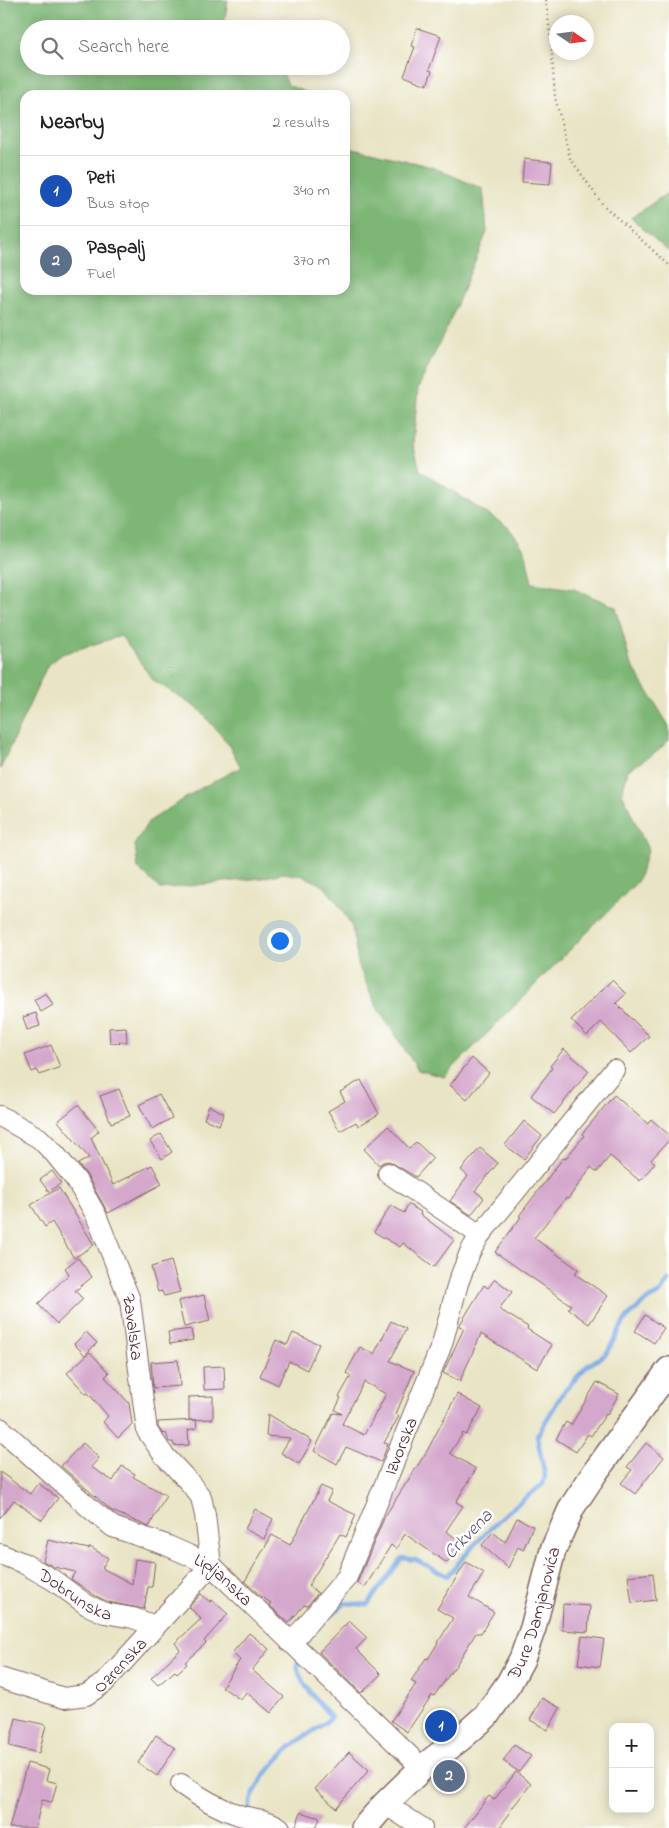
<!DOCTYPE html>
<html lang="en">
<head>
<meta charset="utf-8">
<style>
  :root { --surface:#fff; --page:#f6f6f6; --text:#202124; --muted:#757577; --line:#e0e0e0; --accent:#db2777 }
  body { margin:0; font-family:"Indie Flower",sans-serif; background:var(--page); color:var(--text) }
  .controls { position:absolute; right:15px; bottom:15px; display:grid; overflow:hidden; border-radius:10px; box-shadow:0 2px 12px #0003 }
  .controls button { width:45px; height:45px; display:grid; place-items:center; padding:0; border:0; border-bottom:1px solid var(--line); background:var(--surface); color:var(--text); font:25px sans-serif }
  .compass { position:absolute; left:549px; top:15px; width:45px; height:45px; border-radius:50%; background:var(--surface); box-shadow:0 2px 12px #0003; rotate:103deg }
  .you { position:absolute; left:279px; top:940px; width:18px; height:18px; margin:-12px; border:4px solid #fff; border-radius:50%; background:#1a73e8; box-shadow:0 0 0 8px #1a73e833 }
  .badge { display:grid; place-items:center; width:32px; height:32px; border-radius:50%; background:var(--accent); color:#fff; font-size:16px; font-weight:700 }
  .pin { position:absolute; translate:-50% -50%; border:2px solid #fff; box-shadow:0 1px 5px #0006 }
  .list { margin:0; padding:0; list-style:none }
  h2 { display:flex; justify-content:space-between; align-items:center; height:65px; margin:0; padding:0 20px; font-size:21px }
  h2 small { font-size:16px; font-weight:400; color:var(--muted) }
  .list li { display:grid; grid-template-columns:32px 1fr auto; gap:15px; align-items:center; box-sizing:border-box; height:70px; padding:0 20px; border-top:1px solid var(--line) }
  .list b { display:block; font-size:19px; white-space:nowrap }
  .list p { margin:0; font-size:16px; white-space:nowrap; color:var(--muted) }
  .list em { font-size:16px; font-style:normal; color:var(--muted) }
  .icon { flex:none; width:28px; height:28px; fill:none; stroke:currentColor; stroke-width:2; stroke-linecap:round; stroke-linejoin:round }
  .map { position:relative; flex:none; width:669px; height:1828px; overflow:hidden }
  .search { position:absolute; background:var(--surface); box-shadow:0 2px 12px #0003; left:20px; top:20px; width:330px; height:55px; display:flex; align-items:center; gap:12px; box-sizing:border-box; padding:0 18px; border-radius:28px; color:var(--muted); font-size:19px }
  .panel { position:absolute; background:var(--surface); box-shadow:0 2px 12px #0003; left:20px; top:90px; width:330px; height:205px; border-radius:15px }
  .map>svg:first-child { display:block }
</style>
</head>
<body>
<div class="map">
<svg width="669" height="1828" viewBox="0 0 669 1828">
  <rect width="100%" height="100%" fill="#fff"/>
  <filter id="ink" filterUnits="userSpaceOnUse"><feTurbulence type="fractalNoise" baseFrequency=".02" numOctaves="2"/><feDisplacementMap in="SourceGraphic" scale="10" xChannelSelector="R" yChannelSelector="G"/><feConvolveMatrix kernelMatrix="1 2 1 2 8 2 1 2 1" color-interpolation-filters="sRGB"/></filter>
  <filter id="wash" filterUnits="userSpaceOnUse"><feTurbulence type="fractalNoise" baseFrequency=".0096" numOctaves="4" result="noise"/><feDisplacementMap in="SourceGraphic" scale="20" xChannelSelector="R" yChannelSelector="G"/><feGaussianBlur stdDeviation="1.12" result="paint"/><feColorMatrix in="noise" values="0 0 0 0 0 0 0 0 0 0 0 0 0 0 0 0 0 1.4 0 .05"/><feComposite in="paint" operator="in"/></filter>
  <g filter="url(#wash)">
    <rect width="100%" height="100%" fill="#e9e4c5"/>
    <path fill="#7db674" stroke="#646a50" d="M0,0H228L223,29H29V66H280L288,85L312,95H25V290H345V146L432,167L483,189L487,232L450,321L418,388L413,444L420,470L509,528L525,550L532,583L574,589L616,607L630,662L669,726V740L658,751L628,770L622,793L648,850L637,882L444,1077L418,1070L376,1006L358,964L352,927L338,904L324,886L304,876L283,873L262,878L160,889L138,868L135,844L148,822L201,788L241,767L228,744L200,710L153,680L121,636L62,654L47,666L0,769Z
      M669,192V252L631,218Z"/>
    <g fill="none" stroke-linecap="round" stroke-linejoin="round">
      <path stroke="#79a9e4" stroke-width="4.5" d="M305,1647L313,1631L345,1603L367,1605L402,1558L416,1560L447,1576L476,1543L506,1513L543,1484L545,1476L537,1436L562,1394L587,1366L606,1354L625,1320L643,1303L660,1293L669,1280
        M248,1812C253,1785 273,1763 293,1745C305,1735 320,1729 331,1717C320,1703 291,1676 299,1659"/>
    </g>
    <g id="blocks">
      <path fill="#d4a7cc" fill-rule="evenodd" d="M417,28L441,36L429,70L432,71L427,85L404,76L415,47L411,46Z
        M524,159L552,162L550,184L522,182Z
        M612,980L626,994L616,1003L649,1036L631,1053L601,1022L587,1036L571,1020Z
        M46,993L53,1005L41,1012L34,1000Z
        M36,1013L40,1026L27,1030L23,1017Z
        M126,1027L127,1042L110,1043L109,1028Z
        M51,1045L60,1067L40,1075L37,1070L32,1072L25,1055Z
        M564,1049L589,1071L554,1114L531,1096L552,1068L550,1066Z
        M472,1058L489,1073L467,1100L450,1085Z
        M361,1080L379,1114L358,1126L356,1122L340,1131L328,1111L345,1101L340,1092Z
        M119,1089L130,1116L111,1123L100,1096Z
        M159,1094L172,1118L152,1129L139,1105Z
        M614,1095L648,1124L651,1119L669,1135V1140L651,1160L655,1163L640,1181L610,1156L597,1172L591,1167L568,1199L566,1198L534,1238L578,1269L575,1274L608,1296L589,1324L568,1309L571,1305L495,1252L521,1217L519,1216L563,1158L565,1159L584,1136L582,1134Z
        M78,1105L99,1131L91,1138L113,1185L152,1165L162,1184L108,1213L86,1174L78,1164L89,1158L58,1121Z
        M209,1106L224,1113L219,1125L204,1119Z
        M524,1121L542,1136L524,1159L505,1145Z
        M388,1126L409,1148L416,1142L433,1158L416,1177L389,1161L383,1162L379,1165L364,1149Z
        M161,1134L172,1152L162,1159L150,1141Z
        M480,1148L498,1163L475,1191L484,1198L471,1215L450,1201L468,1176L461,1170Z
        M52,1171L61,1183L49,1192L40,1180Z
        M59,1188L94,1245L74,1258L52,1222L45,1227L31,1205Z
        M408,1204L421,1212L420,1214L454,1240L434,1267L403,1243L400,1247L374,1232L391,1205L404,1213Z
        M78,1258L92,1277L75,1291L83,1299L57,1324L38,1304L69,1274L65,1268Z
        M171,1261L180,1292L164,1296L162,1291L158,1292L151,1267Z
        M495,1279L512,1292L499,1309L528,1327L527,1329L552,1345L537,1369L481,1334L460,1381L443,1373L464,1328L459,1326L484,1285L488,1288Z
        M204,1295L210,1321L184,1327L178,1301Z
        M645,1315L664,1328L654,1343L635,1331Z
        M391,1321L406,1329L390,1361L414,1371L396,1414L399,1416L384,1443L388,1444L381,1462L346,1447L337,1464L314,1451L333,1413L342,1414L335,1410L341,1398L339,1397L351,1376L346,1373L360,1347L374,1354ZM364,1382L386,1394L364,1435L342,1424Z
        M191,1329L193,1340L170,1344L168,1332Z
        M86,1332L97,1343L85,1355L74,1344Z
        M293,1333L319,1344L307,1370L289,1361L278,1385L260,1376L276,1340L287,1345Z
        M90,1352L109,1373L105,1377L129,1403L132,1424L118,1438L103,1422L108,1416L88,1393L86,1394L67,1373Z
        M178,1360L180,1386L153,1388L151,1362Z
        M224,1366L225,1389L204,1390L203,1367Z
        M597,1382L619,1394L607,1415L606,1414L591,1436L588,1434L576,1452L556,1439L566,1422L571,1425Z
        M457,1394L482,1408L466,1435L463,1433L450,1453L476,1469L456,1502L463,1506L446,1531L461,1542L447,1563L405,1534L396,1549L391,1545L365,1587L357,1583L385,1516L427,1451Z
        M213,1396V1419L189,1420V1397Z
        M268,1414L312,1441L299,1464L281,1453L290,1438L266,1436Z
        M196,1420L197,1428L188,1430L189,1445L174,1446L173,1442H169L166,1433L163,1434L158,1427V1422Z
        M83,1443L99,1458L91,1467L113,1481L122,1466L135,1474L133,1477L166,1495L149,1527L112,1511L61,1466Z
        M646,1443L664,1457L635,1494L621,1483L632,1470L627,1467Z
        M0,1472L30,1494L38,1483L58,1498L42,1520L14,1500L0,1518Z
        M321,1486L332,1491L327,1501L356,1515L346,1537L340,1534L308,1586L318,1593L307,1606L304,1605L289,1623L269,1605L271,1603L262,1597L245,1581L272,1535L290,1545Z
        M255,1509L273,1519L264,1539L245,1529Z
        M517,1518L533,1526L523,1550L518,1547L508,1568L482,1545L493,1532L505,1542Z
        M48,1540L89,1549L90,1547L108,1558L102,1568L132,1584L135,1559L155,1562L152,1587H148L144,1609L108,1602L96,1596L71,1579L75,1572L54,1567L43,1561Z
        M466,1562L484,1573L469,1597L494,1612L481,1633H476L456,1665L434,1696L432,1695L407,1732L391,1721L416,1684L411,1681L426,1658L428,1659L453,1618L437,1609Z
        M653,1573L656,1600L632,1603L628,1576Z
        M201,1594L210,1602L212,1600L228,1614L204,1641L206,1643L185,1662L187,1664L177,1673L175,1671L158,1685L151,1678L180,1650L175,1643L201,1619L189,1607Z
        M563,1604L590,1606L588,1632L562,1630Z
        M349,1621L367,1638L356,1649L381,1674L361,1693L319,1652Z
        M249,1633L269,1649L252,1670L284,1697L271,1713L246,1692L241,1700L222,1687L240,1660L232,1653Z
        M582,1636L604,1639L600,1667L578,1664Z
        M542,1698L560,1708L548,1730L530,1720Z
        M16,1718L46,1725L39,1753L9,1746Z
        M156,1735L175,1748L157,1776L138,1763Z
        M514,1745L531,1756L519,1772L503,1761Z
        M349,1752L369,1770L336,1808L315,1789Z
        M454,1762L463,1772L445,1790L435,1779Z
        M27,1763L49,1769L46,1780L57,1783L52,1802L42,1800L35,1828H9Z
        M516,1772L531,1784L509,1812L510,1813L499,1828H464L489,1796L494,1800Z
        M301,1812L320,1818L316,1828H295Z"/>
    </g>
  </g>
  <g filter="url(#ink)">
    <use href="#blocks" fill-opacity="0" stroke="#826461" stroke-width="1"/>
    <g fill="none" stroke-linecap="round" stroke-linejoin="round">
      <defs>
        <g id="minor">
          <path id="s1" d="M0,1116L39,1138L55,1154L76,1180L96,1215L130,1300L147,1431L163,1454L189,1482L201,1497L205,1515L211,1565"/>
          <path d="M388,1173L480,1235"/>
          <path id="s2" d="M0,1428L92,1510L113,1527L166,1545L211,1565L422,1768"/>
          <path id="s3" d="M0,1554L23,1563L53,1580L87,1605L105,1613L133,1618L155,1626"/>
          <path id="s4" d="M291,1643L347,1577L442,1344L458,1283L470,1252L480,1235L614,1070"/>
          <path id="s5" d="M0,1678L64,1698L86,1695L104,1683L211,1565"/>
          <path d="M181,1784C199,1797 218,1808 239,1815C252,1819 269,1819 280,1828"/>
          <path d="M385,1804L422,1828"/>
        </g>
        <g id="major">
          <path id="s6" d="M364,1828L385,1804L422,1768L461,1738L486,1716L509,1683L522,1659L533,1628L553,1550L572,1507L596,1471L669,1370"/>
        </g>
      </defs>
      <use href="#minor" stroke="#826461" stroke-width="22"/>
      <use href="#major" stroke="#826461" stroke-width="28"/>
      <path stroke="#826461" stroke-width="2.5" stroke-dasharray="1 4" stroke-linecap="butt" d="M546,0L551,42L555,97L570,158L603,205L669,265"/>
      <use href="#minor" stroke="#fff" stroke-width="20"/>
      <use href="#major" stroke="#fff" stroke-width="25"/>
    </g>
  </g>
  <g text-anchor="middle" stroke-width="5" stroke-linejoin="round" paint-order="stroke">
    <g font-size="18" fill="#4a1f2b" stroke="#fff">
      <text dy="6" stroke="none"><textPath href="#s1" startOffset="260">Zavalska</textPath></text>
      <text dy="6" stroke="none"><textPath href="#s4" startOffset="228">Izvorska</textPath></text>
      <text dy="6" stroke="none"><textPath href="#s2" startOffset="274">Lipljanska</textPath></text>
      <text dy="6" stroke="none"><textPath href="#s3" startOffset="86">Dobrunska</textPath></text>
      <text dy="6" stroke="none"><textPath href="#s6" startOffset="281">Đure Damjanovića</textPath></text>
      <text dy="6" stroke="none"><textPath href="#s5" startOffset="135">Ozrenska</textPath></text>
    </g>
    <g font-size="19" font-style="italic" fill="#5d5675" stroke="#fff">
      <text transform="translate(467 1533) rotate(-46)" y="7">Crkvena</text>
    </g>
  </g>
</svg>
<div class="controls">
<button>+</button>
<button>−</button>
</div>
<svg class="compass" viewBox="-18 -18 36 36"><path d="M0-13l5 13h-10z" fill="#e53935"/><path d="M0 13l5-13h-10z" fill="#757577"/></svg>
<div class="you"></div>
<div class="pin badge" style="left:441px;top:1726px;background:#1a4fb4">1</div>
<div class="pin badge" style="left:449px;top:1776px;background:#5c6f8a">2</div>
<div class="search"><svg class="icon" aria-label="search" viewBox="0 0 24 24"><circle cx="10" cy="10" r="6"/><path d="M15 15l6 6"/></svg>Search here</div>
<section class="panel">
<h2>Nearby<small>2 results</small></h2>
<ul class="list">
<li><span class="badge" style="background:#1a4fb4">1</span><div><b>Peti</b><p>Bus stop</p></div><em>340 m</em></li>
<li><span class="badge" style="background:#5c6f8a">2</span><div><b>Paspalj</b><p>Fuel</p></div><em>370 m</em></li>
</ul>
</section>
</div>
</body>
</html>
